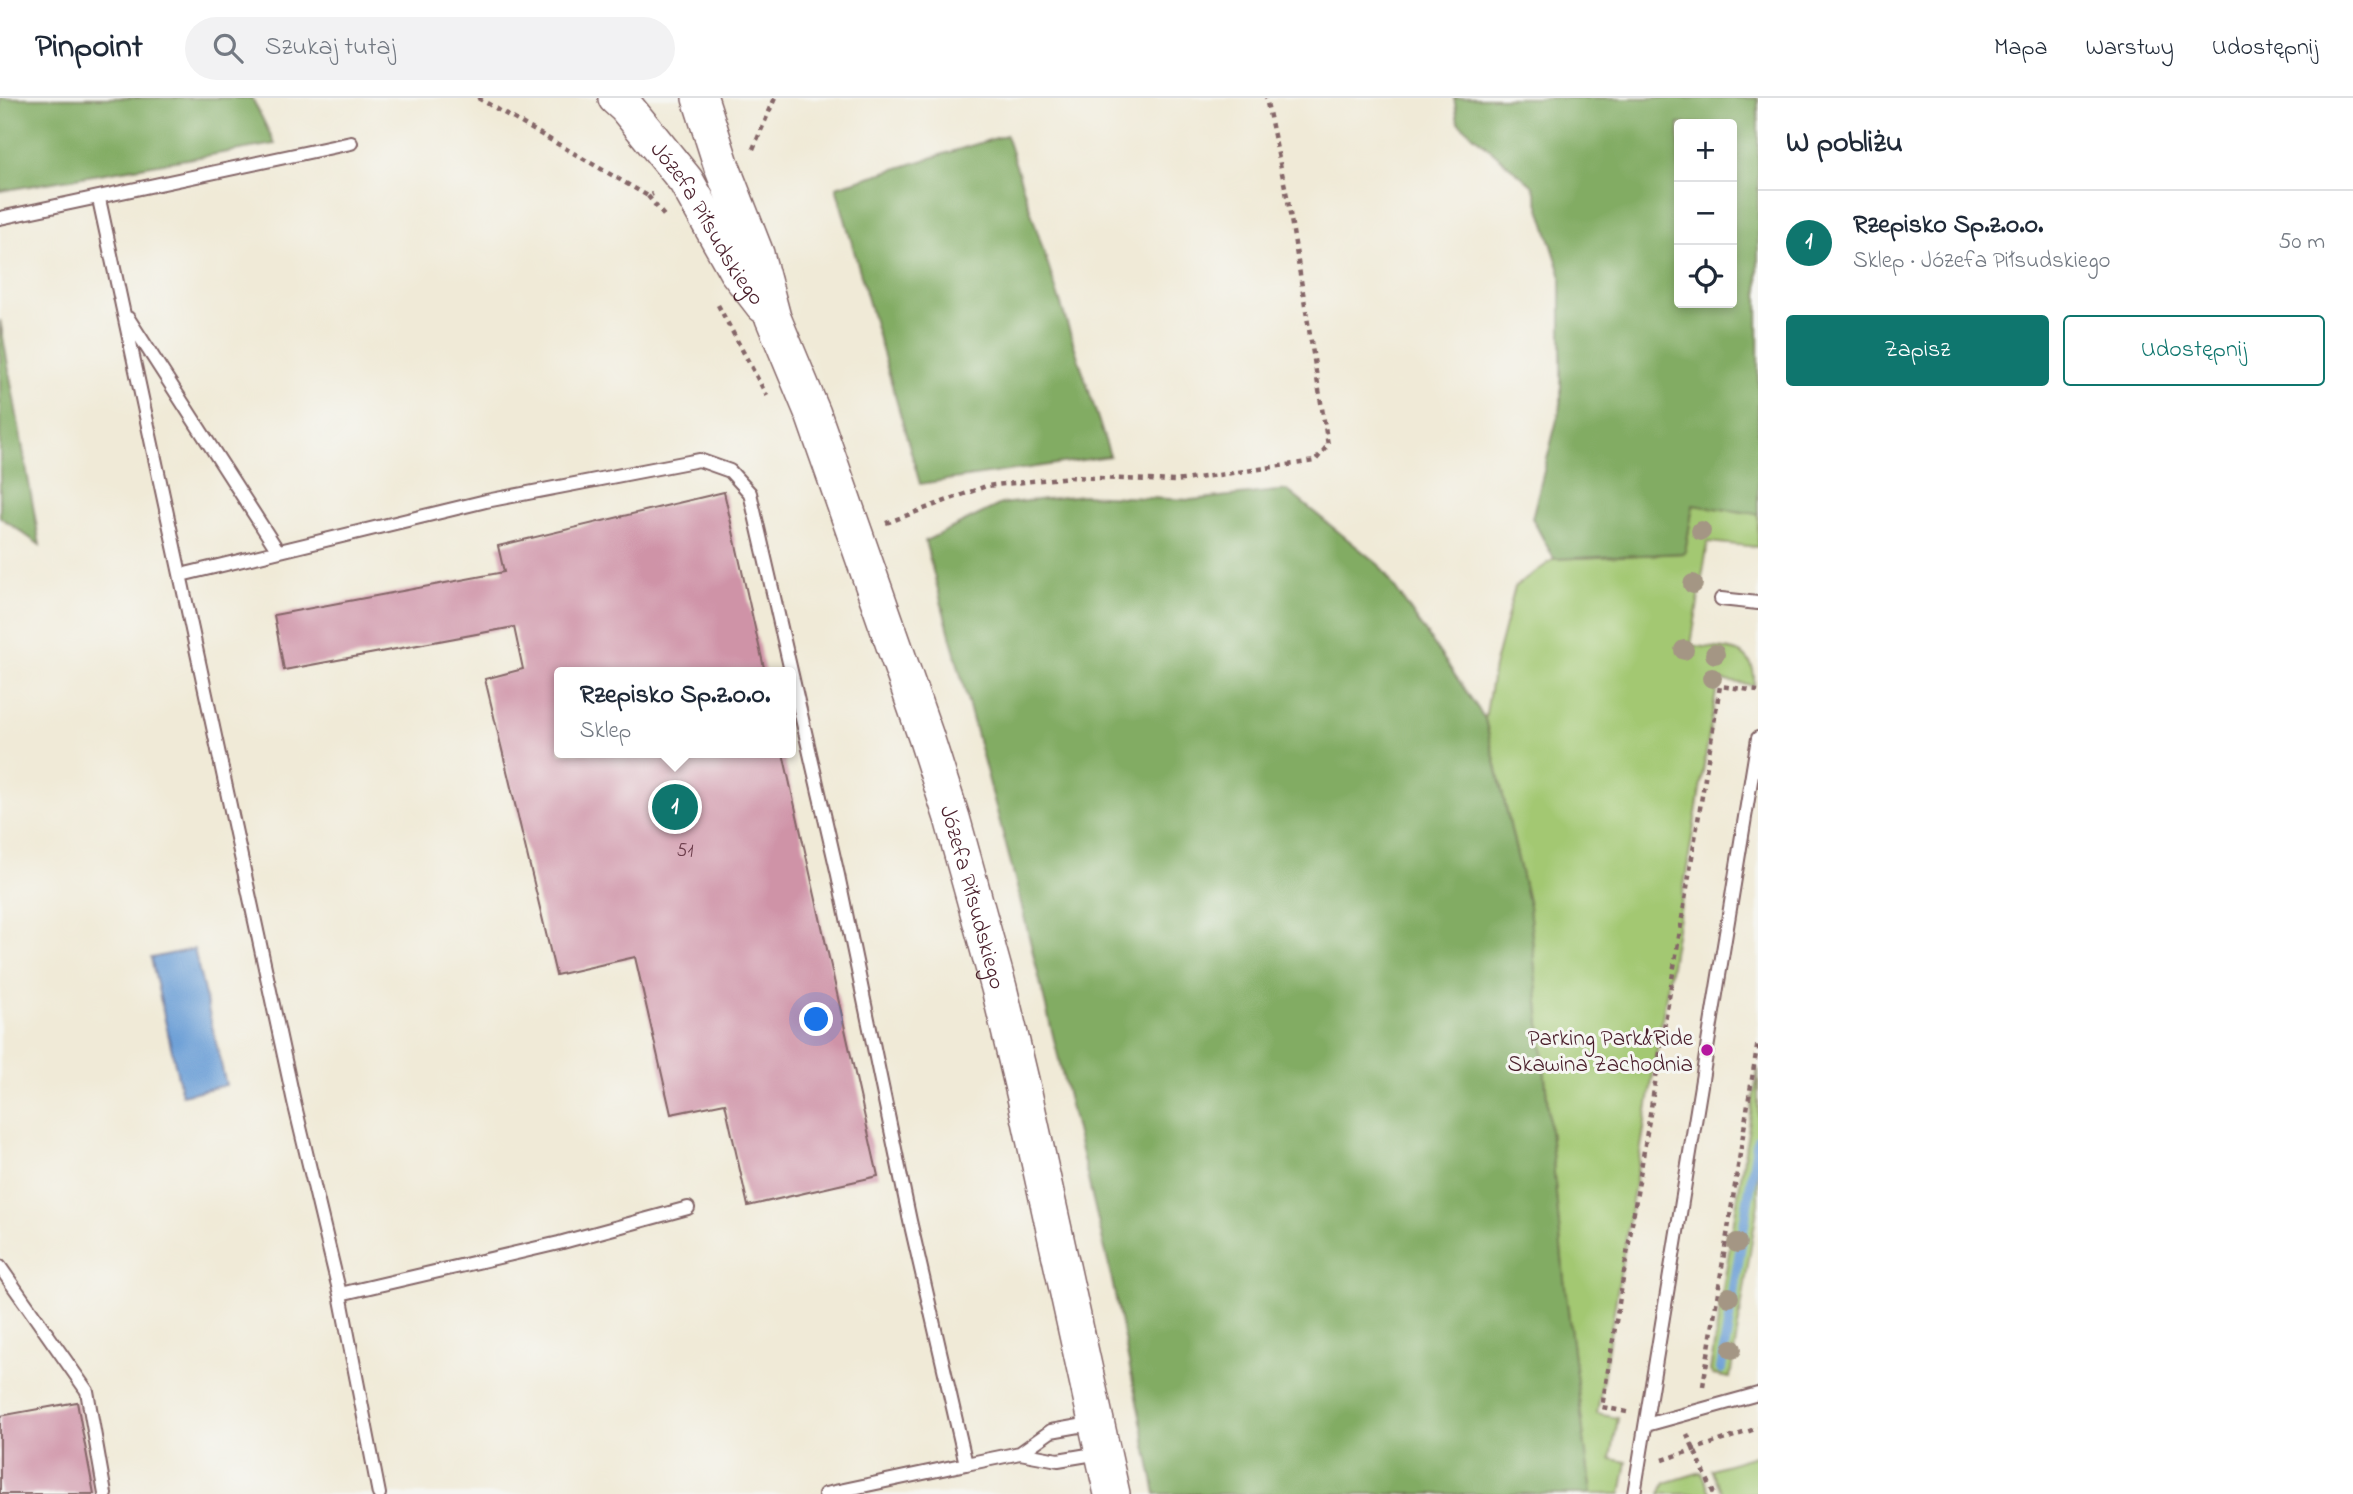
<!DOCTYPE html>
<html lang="pl">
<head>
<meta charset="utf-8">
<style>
  :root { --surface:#fff; --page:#f2f2f3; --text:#1f2937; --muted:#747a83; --line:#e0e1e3; --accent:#0f766e }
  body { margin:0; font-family:"Indie Flower",sans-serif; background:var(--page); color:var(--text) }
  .controls { position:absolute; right:21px; top:21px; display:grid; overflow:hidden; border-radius:7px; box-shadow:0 4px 10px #0003 }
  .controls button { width:63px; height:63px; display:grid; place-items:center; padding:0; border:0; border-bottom:2px solid var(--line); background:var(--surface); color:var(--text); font:35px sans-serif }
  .you { position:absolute; left:817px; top:922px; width:24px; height:24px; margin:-18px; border:5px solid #fff; border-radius:50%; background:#1a73e8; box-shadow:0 0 0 10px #1a73e833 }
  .badge { display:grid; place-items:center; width:46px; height:46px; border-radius:50%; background:var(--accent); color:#fff; font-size:23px; font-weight:700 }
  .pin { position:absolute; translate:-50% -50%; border:4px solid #fff; box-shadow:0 2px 7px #0006 }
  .popup { position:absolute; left:554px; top:569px; width:242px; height:91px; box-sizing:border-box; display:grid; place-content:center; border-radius:7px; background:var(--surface); filter:drop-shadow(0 2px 5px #0005); font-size:23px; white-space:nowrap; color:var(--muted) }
  .popup b { font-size:26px; color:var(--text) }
  .popup::after { content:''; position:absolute; left:50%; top:100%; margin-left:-14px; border:14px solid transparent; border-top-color:var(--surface) }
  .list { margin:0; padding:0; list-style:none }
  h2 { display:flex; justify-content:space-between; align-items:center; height:91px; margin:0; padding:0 28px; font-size:30px }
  h2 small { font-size:23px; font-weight:400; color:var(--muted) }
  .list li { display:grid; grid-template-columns:46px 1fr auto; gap:21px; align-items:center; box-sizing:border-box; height:105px; padding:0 28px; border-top:2px solid var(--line) }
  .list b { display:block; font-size:26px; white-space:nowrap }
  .list p { margin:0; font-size:23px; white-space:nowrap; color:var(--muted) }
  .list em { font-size:23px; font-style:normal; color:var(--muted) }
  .actions { display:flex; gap:14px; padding:21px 28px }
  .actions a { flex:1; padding:16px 0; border:2px solid var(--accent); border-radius:7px; text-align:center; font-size:24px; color:var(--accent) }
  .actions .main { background:var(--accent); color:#fff }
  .icon { flex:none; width:38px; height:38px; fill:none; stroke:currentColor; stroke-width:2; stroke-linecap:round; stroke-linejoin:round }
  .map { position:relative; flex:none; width:1758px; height:1396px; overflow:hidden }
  header { display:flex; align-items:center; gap:42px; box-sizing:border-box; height:98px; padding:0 35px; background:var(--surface); border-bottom:2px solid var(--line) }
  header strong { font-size:33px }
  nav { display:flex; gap:38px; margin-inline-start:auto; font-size:24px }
  .search { width:490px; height:63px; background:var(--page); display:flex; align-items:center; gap:18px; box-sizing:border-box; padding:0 24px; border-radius:38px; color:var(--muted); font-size:26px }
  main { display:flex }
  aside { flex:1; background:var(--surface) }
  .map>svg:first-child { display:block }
</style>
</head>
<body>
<header>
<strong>Pinpoint</strong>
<div class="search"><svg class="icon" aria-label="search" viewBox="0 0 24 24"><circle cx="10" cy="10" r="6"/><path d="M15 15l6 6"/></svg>Szukaj tutaj</div>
<nav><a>Mapa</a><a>Warstwy</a><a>Udostępnij</a></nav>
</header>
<main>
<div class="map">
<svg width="1758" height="1396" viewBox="0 0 1758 1396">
  <rect width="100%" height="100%" fill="#f6f6f2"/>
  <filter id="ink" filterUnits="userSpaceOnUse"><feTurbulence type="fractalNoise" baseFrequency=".0143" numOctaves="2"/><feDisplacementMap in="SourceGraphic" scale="14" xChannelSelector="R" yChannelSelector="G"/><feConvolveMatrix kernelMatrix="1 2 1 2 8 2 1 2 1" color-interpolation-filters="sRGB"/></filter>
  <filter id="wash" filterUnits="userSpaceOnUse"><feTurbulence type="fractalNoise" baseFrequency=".00686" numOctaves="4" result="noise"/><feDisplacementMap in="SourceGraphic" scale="28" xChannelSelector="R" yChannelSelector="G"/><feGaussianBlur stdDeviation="1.57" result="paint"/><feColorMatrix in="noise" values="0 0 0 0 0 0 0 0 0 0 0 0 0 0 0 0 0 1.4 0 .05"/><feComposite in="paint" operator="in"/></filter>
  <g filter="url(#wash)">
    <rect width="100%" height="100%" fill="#f0ead7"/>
    <path fill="#a3c872" stroke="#76744e" stroke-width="2" d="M1693,407L1758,416V449L1708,444L1691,547C1720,553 1757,544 1754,587L1718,582L1597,1316L1618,1320L1611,1361L1627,1364L1621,1396H1591L1564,1181L1529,808L1485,621L1494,569L1515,489L1554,461L1685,455Z
      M1758,971V1105L1730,1280L1713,1277L1710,1273Z
      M1758,1357V1396H1723L1711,1371Z
      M1701,1374L1711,1396H1660L1665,1385Z"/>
    <path fill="#82ac64" stroke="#666648" stroke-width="2" fill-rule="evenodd" d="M0,0H252L275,46L0,93Z
      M1454,0H1758V416L1693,407L1685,455L1554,461L1532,420L1561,306V176L1533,88L1458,24ZM1732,26V205H1679V26Z
      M1006,37L1110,358L920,386L836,89Z
      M0,222L40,447L0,419Z
      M1287,392L1379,467L1485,621L1529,808L1564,1181L1591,1396H1156L1109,1168L1015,781L925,443L1001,406L1083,397L1191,402Z"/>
    <path fill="#6a9ed6" stroke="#5a5e80" stroke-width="2" d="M194,851L226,987L182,997L151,860Z"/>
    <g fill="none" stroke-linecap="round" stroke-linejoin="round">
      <path stroke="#6a9ed6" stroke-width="10" d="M1721,1271L1758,1041"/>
    </g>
    <g id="blocks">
      <path fill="#cf93a7" d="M724,394L765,574H560V655H783L878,1078L748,1108L725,1005L671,1016L635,859L556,877L485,581L523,571L514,529L284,572L274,517L504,474L498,448Z
        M77,1304L94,1396H0V1318Z"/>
    </g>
  </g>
  <g filter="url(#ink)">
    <use href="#blocks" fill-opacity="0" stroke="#846667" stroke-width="2"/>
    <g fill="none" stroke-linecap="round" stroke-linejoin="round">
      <defs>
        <path id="service" d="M99,101L294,1004L340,1196L379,1396
          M0,120L351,45
          M128,220L278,453
          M181,477L486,403L699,362L730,373L750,395L838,777L910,1123L966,1366L825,1396
          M1721,501L1758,505
          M0,1169L87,1293L105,1396
          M340,1196L559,1145L688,1110
          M1646,1327L1758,1296
          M1020,1355L1051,1333L1096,1325
          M966,1366L1020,1355L1058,1362L1100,1355
          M1634,1396L1758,640"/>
        <g id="secondary">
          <path id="s1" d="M616,0L626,9L686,83L736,172L763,207"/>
          <path id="s2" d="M700,0L722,69L756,156L773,220L813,316L926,639L952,720L999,890L1024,995L1112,1396"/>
        </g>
      </defs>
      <use href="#service" stroke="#846667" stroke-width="16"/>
      <use href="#secondary" stroke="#846667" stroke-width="38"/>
      <path stroke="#846667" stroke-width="4.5" stroke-dasharray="5 5" stroke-linecap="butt" d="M478,0L648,98L653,96
        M753,51L775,0
        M648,98L665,119
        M718,207L767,298
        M886,425L986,388L1070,379L1176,383L1315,363L1328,347L1288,103L1266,0
        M1703,1288L1758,943
        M1627,1314L1602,1309L1720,588L1758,593
        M1687,1336L1714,1396
        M1663,1362L1758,1330"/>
      <use href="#service" stroke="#fff" stroke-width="12"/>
      <use href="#secondary" stroke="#fff" stroke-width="35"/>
    </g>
    <g fill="#a49684">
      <circle cx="1701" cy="433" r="10"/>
      <circle cx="1693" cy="486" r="10"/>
      <circle cx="1684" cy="552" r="10"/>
      <circle cx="1715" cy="556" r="10"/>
      <circle cx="1712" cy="580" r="10"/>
      <circle cx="1737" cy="1145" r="10"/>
      <circle cx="1729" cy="1199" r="10"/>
      <circle cx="1732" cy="1251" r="10"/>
    </g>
  </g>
  <circle fill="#b5179e" stroke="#f6f6f2" stroke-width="2.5" cx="1707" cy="952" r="7"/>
  <g text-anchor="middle" stroke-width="6" stroke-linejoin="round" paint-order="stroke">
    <g font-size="19" fill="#6b3c4a">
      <text x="685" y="758">51</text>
    </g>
    <g font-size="23" fill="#4a1f2b" stroke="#f6f6f2">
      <text dy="8" stroke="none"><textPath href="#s1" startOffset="156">Józefa Piłsudskiego</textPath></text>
      <text dy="8" stroke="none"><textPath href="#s2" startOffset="845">Józefa Piłsudskiego</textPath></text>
    </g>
    <g font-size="23" fill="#4a1f2b" stroke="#f6f6f2" text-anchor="end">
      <text x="1693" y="947">Parking Park&amp;Ride<tspan x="1693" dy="26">Skawina Zachodnia</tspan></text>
    </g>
  </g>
</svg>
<div class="controls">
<button>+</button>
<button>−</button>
<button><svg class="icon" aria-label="locate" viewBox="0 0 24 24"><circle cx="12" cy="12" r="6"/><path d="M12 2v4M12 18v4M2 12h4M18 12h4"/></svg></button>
</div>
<div class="you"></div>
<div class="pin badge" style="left:675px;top:709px">1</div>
<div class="popup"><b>Rzepisko Sp.z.o.o.</b>Sklep</div>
</div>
<aside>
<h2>W pobliżu<small></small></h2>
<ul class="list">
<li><span class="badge">1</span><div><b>Rzepisko Sp.z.o.o.</b><p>Sklep · Józefa Piłsudskiego</p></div><em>50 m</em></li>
</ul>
<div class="actions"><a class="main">Zapisz</a><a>Udostępnij</a></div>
</aside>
</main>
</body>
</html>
